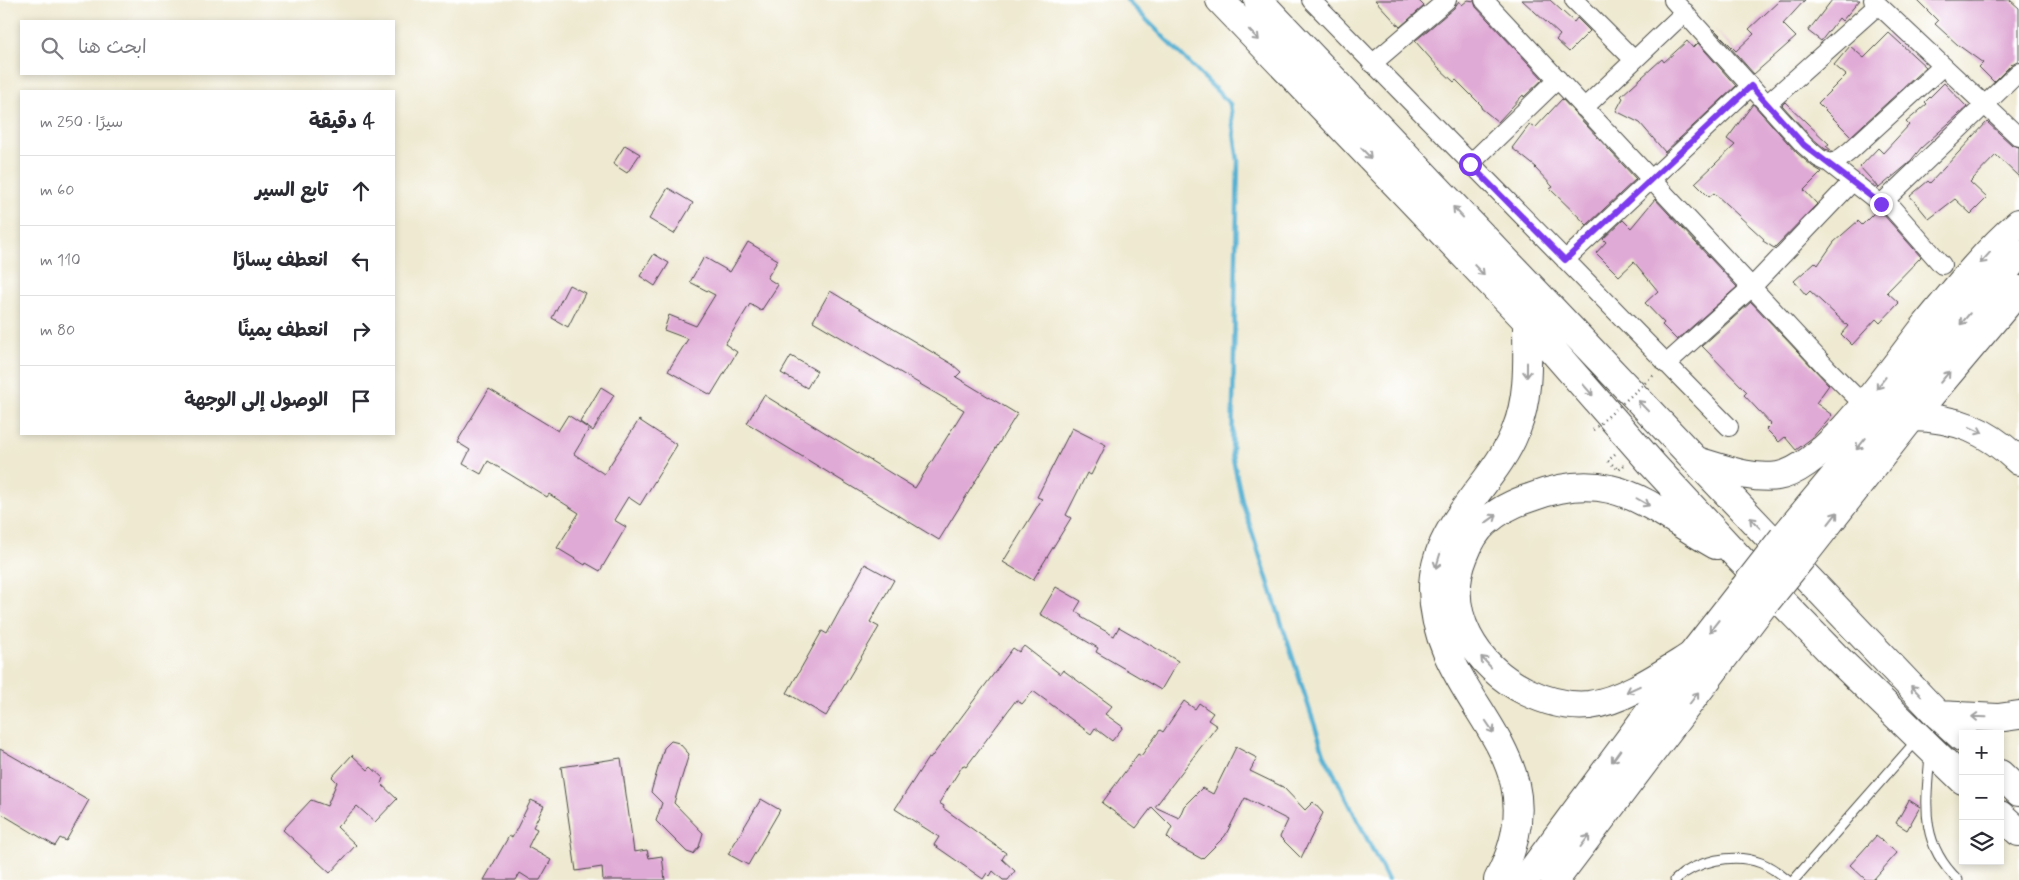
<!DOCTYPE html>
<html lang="ar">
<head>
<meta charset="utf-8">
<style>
  :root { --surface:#fff; --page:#f2f2f3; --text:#2b2b33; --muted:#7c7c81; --line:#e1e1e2 }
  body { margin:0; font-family:Mynerve,"Playpen Sans Arabic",sans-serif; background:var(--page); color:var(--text); direction:rtl }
  .controls { position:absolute; right:15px; bottom:15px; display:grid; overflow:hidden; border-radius:0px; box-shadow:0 2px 8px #0003 }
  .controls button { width:45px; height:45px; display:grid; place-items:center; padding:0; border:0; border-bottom:1px solid var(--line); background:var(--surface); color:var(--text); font:25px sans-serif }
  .stop { position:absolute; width:15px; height:15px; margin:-11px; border:4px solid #7c3aed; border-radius:50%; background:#fff }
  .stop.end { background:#7c3aed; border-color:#fff; box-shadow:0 1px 5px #0008 }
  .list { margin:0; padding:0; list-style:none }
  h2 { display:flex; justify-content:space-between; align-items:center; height:65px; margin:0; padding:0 20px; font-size:21px }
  h2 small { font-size:16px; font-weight:400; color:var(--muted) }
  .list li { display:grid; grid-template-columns:32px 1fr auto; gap:15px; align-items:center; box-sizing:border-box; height:70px; padding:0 20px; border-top:1px solid var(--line) }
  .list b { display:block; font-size:19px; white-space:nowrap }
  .list em { font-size:16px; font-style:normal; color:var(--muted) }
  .icon { flex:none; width:28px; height:28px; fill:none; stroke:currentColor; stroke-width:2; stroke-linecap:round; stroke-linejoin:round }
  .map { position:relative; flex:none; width:2019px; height:880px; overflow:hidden; direction:ltr }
  .search { position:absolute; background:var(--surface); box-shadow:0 2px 8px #0003; left:20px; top:20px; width:375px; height:55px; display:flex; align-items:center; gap:12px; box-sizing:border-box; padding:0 18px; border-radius:0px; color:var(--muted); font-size:19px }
  .panel { position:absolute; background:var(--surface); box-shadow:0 2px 8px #0003; left:20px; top:90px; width:375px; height:345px; border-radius:0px; direction:rtl }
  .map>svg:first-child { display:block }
</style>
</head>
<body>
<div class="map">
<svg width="2019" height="880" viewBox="0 0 2019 880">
  <rect width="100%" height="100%" fill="#fff"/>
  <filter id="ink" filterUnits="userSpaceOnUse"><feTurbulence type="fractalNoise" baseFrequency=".02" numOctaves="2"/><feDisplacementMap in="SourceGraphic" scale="10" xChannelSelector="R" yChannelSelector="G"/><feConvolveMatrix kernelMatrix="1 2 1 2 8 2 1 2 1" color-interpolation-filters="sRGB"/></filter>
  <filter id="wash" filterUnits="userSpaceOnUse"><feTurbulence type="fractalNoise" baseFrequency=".0096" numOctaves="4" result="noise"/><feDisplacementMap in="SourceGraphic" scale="20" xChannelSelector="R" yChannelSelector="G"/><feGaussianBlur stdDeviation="1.12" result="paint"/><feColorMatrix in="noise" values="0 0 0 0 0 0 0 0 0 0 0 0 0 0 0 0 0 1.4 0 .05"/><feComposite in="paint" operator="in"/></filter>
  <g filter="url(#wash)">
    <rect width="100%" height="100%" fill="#eee9d0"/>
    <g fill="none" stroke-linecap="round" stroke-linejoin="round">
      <path stroke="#55b0d2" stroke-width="4.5" d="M1127,0L1230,104L1238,161L1232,454L1242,501L1324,754L1388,880"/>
    </g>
    <g id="blocks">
      <path fill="#e0aad6" d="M1375,0H1418L1424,6L1400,27Z
        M1468,0L1474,1L1476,7L1543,79L1524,97L1523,95L1498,122L1481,108L1482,106L1456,80L1454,82L1438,67L1415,41L1454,8L1459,1L1462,5Z
        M1522,0H1550L1574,22L1577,18L1590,31L1569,52L1556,40L1560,35Z
        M1780,0H1805L1783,24L1796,37L1754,74L1713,28L1736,51L1754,34L1749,29Z
        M1832,0H1860L1842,21L1839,18L1821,41L1808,31Z
        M1917,0H2010L2019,8V60L2012,64L1994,82L1979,67L1983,63L1958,45L1935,24L1938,21Z
        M1889,33L1926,67L1851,136L1818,103L1846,75L1834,65L1850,46L1864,58Z
        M1687,41L1693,48L1698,43L1736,86L1665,152L1640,123L1616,111L1623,98L1621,96L1662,59L1664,62Z
        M1944,83L1967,107L1921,148L1908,164L1879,188L1860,167L1878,148L1883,153L1909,125L1906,122L1927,104L1925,102Z
        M1562,99L1636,179L1587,225L1550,189L1553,187L1535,168L1536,167L1512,148L1530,124L1535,128Z
        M1785,102L1829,144L1826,146L1832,151L1825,149L1811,137L1782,105Z
        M1753,104L1797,153L1812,166L1822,172L1804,190L1817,204L1774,248L1763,241L1764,239L1714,193L1709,197L1695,183L1735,145L1727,139Z
        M1987,122L2012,145L2019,147V177L1996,155L1970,182L1987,198L1971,214L1955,199L1929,219L1910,196L1928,181L1930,183Z
        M625,145L640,154L627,173L613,164Z
        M668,188L693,203L674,234L649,219Z
        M1655,199L1737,287L1677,340L1662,325L1664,323L1645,303L1658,291L1634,262L1619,276L1596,253L1606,242L1603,239L1623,220L1631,228Z
        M1875,212L1883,214L1921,257L1887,292L1899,303L1880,323L1876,319L1852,345L1841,334L1848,326L1810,291L1806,295L1794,281L1815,262L1818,265L1834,242L1858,221L1862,225Z
        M748,242L778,260L767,278L778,285L761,311L750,304L725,344L737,352L711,395L668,371L688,339L664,330L669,315L696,326L715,295L690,282L704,257L730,272Z
        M654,254L669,263L655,286L640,276Z
        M569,285L585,293L568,327L552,318Z
        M830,291L952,364L961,372L956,377L1017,414L939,540L747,423L764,395L915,488L964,410L813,321Z
        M1751,302L1829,385L1816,403L1832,415L1812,438L1796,450L1785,437L1779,442L1766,429L1771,424L1744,395L1747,392L1702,346Z
        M791,356L817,371L807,388L781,373Z
        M601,387L614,395L593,431L580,422Z
        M489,389L558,431L568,415L589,429L574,454L604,474L639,420L677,445L640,505L628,497L614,520L626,527L600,571L586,563L585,565L557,548L579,513L549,494L547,497L488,461L481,474L463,464L470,450L457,442Z
        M1072,428L1106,445L1091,475L1087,473L1066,515L1071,518L1033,580L1003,562L1042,499L1037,497Z
        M865,564L894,580L870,622L879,627L826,716L787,693L822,631L827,634Z
        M1056,587L1081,601L1075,611L1082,615L1081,617L1114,636L1119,627L1178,661L1161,690L1096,652L1098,648L1040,614Z
        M1024,646L1060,674L1063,670L1112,706L1105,714L1123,727L1112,741L1095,728L1091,734L1033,691L1022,704L1016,700L966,767L963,765L939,803L944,806L943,808L1006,853L1002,859L1015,871L1008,880H1003L993,871L990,876L987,873L983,879L934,845L939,837L895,809L928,758L930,759L1013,648L1019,652Z
        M1184,701L1195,709L1199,703L1213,713L1208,720L1217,726L1155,807L1179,818L1184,806L1202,788L1213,794L1236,747L1257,758L1250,771L1283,787L1305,810L1313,802L1323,813L1301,858L1280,837L1288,820L1245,798L1225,836L1202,859L1174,844L1167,837L1172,827L1152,807L1136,828L1102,803L1138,754L1141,756L1160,730L1163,732Z
        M671,741L679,743L689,754L674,803L703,833L699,847L693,854L687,852L656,821L662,803L651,792L664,748Z
        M0,749L89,800L66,841L60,838L55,846L0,813Z
        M352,755L368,770L371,767L383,778L381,784L397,799L375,822L357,806L337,827L356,845L330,873L283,830L311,800L327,806L337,782L332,777Z
        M621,758L634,852L647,850L649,858L662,856L665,880H603L602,867L576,871L561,767Z
        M761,799L780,810L748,865L728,854Z
        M531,800L544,806L533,827L537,829L528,847L551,860L540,880H531L520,873L516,880H484L509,836L512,838Z
        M1909,800L1920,807L1907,830L1896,823Z
        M1876,836L1897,853L1873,880H1866L1850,865Z"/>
    </g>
  </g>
  <g filter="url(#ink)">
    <use href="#blocks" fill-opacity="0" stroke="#484844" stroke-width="1"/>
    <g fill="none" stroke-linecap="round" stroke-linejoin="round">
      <defs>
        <path id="lane" d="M1930,755C1926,803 1919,843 1958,880
          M1675,880C1696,861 1734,852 1761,863C1771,867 1779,873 1787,880
          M1794,880L1917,740"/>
        <path id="street" d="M1311,0L1729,427
          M1484,0L1827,368L1859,400
          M1574,0L1634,60
          M1673,0L1804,145L1819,158L1829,163L1837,161L1850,151L1943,66
          M1873,0L2019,137
          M1372,64L1447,0
          M1767,104L1878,5
          M1584,108L1685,12
          M1829,163L1881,204L2019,72
          M1470,164L1558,79
          M1885,200L1942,265
          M1565,260L1751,86
          M1666,364L1752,287L1852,182"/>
        <path id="primary" d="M1783,538L2019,254
          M1803,556L1912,417L2019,290
          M1525,880L1691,656L1744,588
          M1555,880L1765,603"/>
        <path id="highway" d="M1220,0L1527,321L1653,465L1740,559L1835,656L1963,780
          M1258,0L1938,715L1963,738
          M1912,417C1957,418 1986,430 2019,461
          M1697,461C1722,468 1751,480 1778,476C1826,468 1896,363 1927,324C1955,290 1986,251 2019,223
          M1691,656C1662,674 1623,701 1589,705C1568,707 1546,701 1527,692C1476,667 1441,612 1464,556C1469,543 1475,531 1486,522C1499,510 1516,502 1532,497C1556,488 1584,483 1610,489C1644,496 1685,528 1716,545
          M1938,715L1998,718L2019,715
          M2000,774L2019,792
          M2000,815L2019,832
          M1498,880C1567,752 1434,706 1433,589C1433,525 1495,485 1516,430C1530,395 1527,357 1527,321"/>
      </defs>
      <use href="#lane" stroke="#484844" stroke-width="11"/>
      <use href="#street" stroke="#484844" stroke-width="20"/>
      <use href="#primary" stroke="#484844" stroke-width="30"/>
      <use href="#highway" stroke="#484844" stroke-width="30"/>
      <path stroke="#484844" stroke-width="2.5" stroke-dasharray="1 4" stroke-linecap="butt" d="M1615,454L1608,461L1619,470L1625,464"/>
      <use href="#lane" stroke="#fff" stroke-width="9"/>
      <use href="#street" stroke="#fff" stroke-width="18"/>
      <use href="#primary" stroke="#fff" stroke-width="28"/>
      <use href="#highway" stroke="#fff" stroke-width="28"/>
      <defs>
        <path id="primary-bridge" d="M1744,588L1783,538
          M1765,603L1803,556"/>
      </defs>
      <use href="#primary-bridge" stroke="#484844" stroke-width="30" stroke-linecap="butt"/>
      <path stroke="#484844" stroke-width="2.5" stroke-dasharray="1 4" stroke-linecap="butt" d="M1593,430L1655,374"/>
      <use href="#primary-bridge" stroke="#fff" stroke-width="28"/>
    </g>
    <defs><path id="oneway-shaft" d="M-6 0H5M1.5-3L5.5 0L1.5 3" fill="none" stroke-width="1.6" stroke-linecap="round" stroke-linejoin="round" transform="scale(1.25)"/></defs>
    <g stroke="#a0a0a0">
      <use href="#oneway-shaft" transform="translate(1254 35) rotate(46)"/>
      <use href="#oneway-shaft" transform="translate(1366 153) rotate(46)"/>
      <use href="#oneway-shaft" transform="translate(1458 212) rotate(-133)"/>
      <use href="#oneway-shaft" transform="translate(1985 258) rotate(132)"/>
      <use href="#oneway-shaft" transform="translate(1479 270) rotate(46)"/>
      <use href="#oneway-shaft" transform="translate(1965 319) rotate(130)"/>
      <use href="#oneway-shaft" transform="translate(1527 370) rotate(90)"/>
      <use href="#oneway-shaft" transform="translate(1945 377) rotate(-50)"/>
      <use href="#oneway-shaft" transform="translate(1881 383) rotate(128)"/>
      <use href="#oneway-shaft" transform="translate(1588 390) rotate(49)"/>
      <use href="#oneway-shaft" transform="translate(1643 406) rotate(-134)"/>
      <use href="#oneway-shaft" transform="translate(1976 430) rotate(24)"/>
      <use href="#oneway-shaft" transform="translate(1861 444) rotate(129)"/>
      <use href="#oneway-shaft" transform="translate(1643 502) rotate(30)"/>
      <use href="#oneway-shaft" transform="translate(1833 518) rotate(-52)"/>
      <use href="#oneway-shaft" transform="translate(1491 519) rotate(-36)"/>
      <use href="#oneway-shaft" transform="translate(1755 523) rotate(-134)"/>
      <use href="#oneway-shaft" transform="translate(1438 561) rotate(107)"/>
      <use href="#oneway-shaft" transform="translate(1714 626) rotate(128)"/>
      <use href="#oneway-shaft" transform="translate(1486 662) rotate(-133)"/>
      <use href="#oneway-shaft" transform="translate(1633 689) rotate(155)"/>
      <use href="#oneway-shaft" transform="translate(1916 691) rotate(-134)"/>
      <use href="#oneway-shaft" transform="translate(1694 698) rotate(-53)"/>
      <use href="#oneway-shaft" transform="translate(1979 717) rotate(-178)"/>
      <use href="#oneway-shaft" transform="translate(1490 727) rotate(56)"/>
      <use href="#oneway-shaft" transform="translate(1616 756) rotate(126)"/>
      <use href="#oneway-shaft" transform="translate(1585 841) rotate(-53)"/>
    </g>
  </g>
  <g fill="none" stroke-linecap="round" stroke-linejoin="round" filter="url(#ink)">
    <path stroke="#7c3aed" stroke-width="6" d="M1470,164L1565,260L1751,86L1804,145L1881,204"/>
  </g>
</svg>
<div class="controls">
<button>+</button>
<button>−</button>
<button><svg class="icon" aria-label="layers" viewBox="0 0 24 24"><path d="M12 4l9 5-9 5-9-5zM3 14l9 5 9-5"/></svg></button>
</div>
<div class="stop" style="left:1470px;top:164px"></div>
<div class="stop end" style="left:1881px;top:204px"></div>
<div class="search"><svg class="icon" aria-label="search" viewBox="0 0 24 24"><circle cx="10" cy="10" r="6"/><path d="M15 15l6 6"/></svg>ابحث هنا</div>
<section class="panel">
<h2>4 دقيقة<small>سيرًا · 250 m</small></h2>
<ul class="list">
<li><svg class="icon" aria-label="ahead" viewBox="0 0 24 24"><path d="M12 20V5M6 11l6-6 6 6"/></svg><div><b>تابع السير</b></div><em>60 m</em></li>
<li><svg class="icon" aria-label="left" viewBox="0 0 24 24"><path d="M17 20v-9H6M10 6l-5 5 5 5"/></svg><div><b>انعطف يسارًا</b></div><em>110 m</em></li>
<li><svg class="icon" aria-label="right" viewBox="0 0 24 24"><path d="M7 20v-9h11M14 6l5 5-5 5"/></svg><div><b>انعطف يمينًا</b></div><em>80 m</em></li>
<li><svg class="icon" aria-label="arrive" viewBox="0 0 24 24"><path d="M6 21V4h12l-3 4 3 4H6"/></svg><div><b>الوصول إلى الوجهة</b></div></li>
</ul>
</section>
</div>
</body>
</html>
